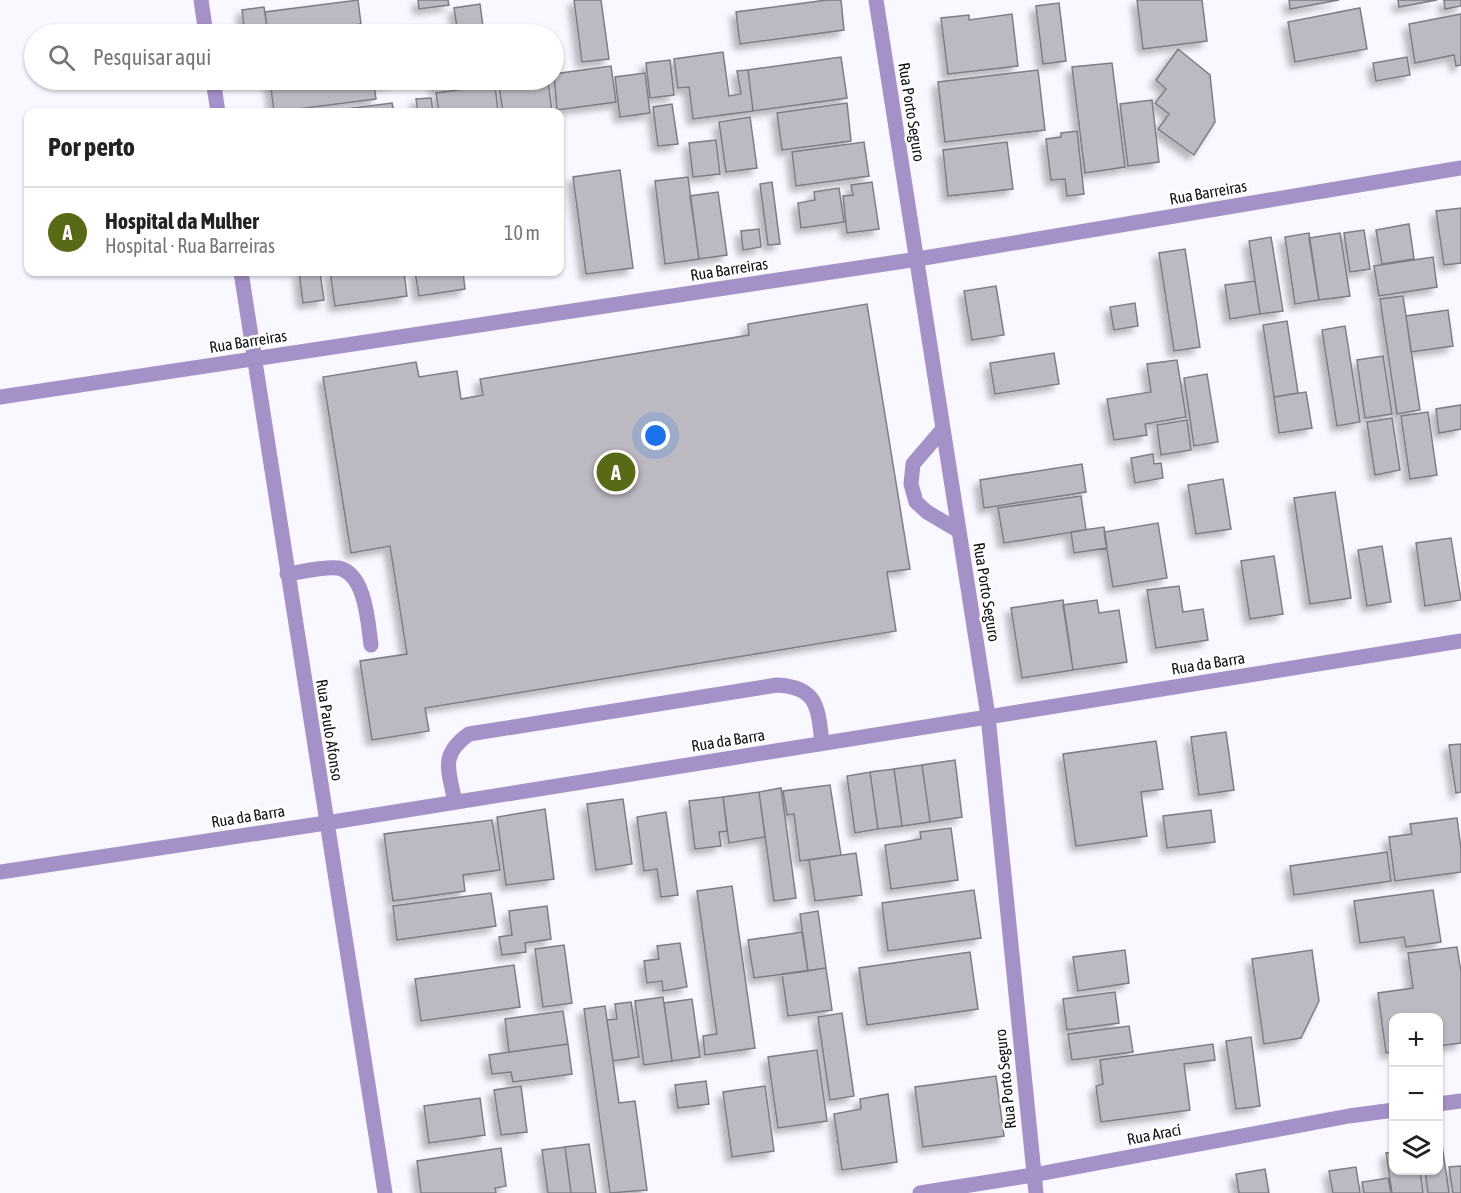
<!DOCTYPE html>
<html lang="pt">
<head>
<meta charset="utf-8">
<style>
  :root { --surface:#fff; --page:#f6f6f6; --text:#222; --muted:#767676; --line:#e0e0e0; --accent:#596a16 }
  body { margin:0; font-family:"Asap Condensed",sans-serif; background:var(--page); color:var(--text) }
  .controls { position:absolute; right:18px; bottom:18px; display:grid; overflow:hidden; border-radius:12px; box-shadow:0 2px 4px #0004 }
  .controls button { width:54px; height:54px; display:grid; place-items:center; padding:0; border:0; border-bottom:2px solid var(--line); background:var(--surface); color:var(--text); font:30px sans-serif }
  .you { position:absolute; left:656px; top:436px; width:21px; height:21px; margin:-15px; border:4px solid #fff; border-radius:50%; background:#1a73e8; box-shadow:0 0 0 9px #1a73e833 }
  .badge { display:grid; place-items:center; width:39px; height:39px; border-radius:50%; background:var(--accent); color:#fff; font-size:20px; font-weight:700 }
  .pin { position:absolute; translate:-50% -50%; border:3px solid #fff; box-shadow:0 2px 6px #0006 }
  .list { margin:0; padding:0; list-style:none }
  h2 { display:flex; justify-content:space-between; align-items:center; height:78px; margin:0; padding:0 24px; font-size:26px }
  h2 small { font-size:20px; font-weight:400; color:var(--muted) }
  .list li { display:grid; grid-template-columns:39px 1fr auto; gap:18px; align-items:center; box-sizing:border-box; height:90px; padding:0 24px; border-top:2px solid var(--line) }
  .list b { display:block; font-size:22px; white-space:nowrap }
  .list p { margin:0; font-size:20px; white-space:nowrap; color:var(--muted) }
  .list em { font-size:20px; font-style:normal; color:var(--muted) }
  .icon { flex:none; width:33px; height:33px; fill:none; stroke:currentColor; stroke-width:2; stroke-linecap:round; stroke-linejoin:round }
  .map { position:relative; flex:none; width:1461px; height:1193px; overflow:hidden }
  .search { position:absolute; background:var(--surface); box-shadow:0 2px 4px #0004; left:24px; top:24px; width:540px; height:66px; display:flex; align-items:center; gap:15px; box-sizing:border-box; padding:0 21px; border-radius:33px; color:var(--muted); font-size:22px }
  .panel { position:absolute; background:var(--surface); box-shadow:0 2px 4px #0004; left:24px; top:108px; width:540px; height:168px; border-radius:12px }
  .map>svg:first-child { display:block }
</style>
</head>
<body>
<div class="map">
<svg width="1461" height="1193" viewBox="0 0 1461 1193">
  <defs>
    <filter id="shadow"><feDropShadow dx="-5.5" dy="5.5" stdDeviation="3" flood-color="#0004"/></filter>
  </defs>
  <rect width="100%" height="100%" fill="#f9f7ff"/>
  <path fill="#bcb9c2" stroke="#7f7c85" stroke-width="1.5" filter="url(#shadow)" d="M358,0L361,24L283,34H268L265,12Z
    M418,0H448L449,5L419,9Z
    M574,0H601L609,59L582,62Z
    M827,0H841L844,30L740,44L736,12Z
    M1137,0H1202L1207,41L1143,49Z
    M1289,0H1339L1290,9Z
    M1398,0H1437L1399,7Z
    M1444,0H1461V6L1445,9Z
    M1059,3L1066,61L1043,64L1036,6Z
    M480,4L484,34H458L454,8Z
    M264,7L268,34H245L242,10Z
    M1360,8L1367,49L1295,62L1288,22Z
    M1012,14L1018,66L948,74L941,18L969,15V20Z
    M1461,14V65L1456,66L1454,55L1415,63L1409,24Z
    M1178,49L1210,75L1215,122L1194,155L1158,129L1169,114L1155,103L1166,89L1156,80Z
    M723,52L729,96L741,94L737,71L748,70L753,111L693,119L689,87L678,88L674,59Z
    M841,57L847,98L753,111L748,70Z
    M1407,57L1410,75L1376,81L1373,63Z
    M670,60L674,95L650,98L646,63Z
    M1112,63L1125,167L1085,173L1072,67Z
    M611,66L616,102L557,110L554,74Z
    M1038,70L1045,130L945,142L938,82Z
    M645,73L650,113L620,117L615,77Z
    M270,80H394L395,82L374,85L376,99L274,112Z
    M434,80H490V81L436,88Z
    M548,80L552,112H503L499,86Z
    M495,85L498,112H439L436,93Z
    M431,98L433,112H418L416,99Z
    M1152,100L1159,162L1128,166L1120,104Z
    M392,103L394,112H321Z
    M847,103L851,141L782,150L777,113Z
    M672,104L678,144L658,146L653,107Z
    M750,117L757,168L726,172L719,122Z
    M1077,131L1084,194L1067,196L1065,179L1051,180L1046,139L1061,137V133Z
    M716,140L720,174L693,177L689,143Z
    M864,142L869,176L796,186L792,152Z
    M1007,142L1013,189L948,196L943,150Z
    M620,170L633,268L586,274L573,177Z
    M688,177L699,259L665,264L655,181Z
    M772,182L780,244L768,245L760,184Z
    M872,182L879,229L847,233L843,196L853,195L851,185Z
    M839,188L844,222L801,228L798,203L815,200L814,192Z
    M718,192L727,255L699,259L690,196Z
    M1461,208V263L1444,265L1436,211Z
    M1409,224L1414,259L1382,264L1376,230Z
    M759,229L761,247L743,250L741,231Z
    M1364,230L1370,269L1350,272L1344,233Z
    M1309,233L1319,300L1295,304L1285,237Z
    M1340,233L1350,296L1319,300L1309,238Z
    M1271,237L1283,311L1260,314L1249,241Z
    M1185,249L1200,347L1174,351L1159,253Z
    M1433,257L1437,287L1379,296L1374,266Z
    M299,272H320L324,300L303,303Z
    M330,272H404L407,296L335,306Z
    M415,272H463L465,289L419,296Z
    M1255,281L1260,314L1230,319L1225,285Z
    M996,286L1004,335L972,340L964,291Z
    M1403,296L1420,410L1397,414L1380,299Z
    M1135,303L1138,326L1114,330L1110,307Z
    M867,304L910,569L887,572L896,631L425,708L429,731L372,740L360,661L407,654L390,546L351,553L323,377L416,362L419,377L457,371L461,399L483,395L480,379L749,335L748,324Z
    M1448,310L1453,346L1411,352L1406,316Z
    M1287,321L1298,393L1274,397L1263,325Z
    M1345,326L1360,422L1337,426L1322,330Z
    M1054,353L1059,384L995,394L990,363Z
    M1383,356L1392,414L1365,418L1357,360Z
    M1177,360L1186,417L1145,424L1147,435L1114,440L1107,399L1151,392L1147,364Z
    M1207,374L1218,442L1194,446L1184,378Z
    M1306,392L1312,428L1279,433L1274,397Z
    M1461,405V429L1439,433L1436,409Z
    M1428,412L1437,475L1410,479L1401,416Z
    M1392,418L1400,470L1375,475L1367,422Z
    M1187,420L1191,450L1161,455L1157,425Z
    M1153,454L1154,464L1161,463L1163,478L1135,483L1131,458Z
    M1082,464L1086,492L984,508L980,480Z
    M1223,479L1231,529L1196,534L1188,485Z
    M1335,492L1351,598L1310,604L1294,498Z
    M1081,496L1086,530L1004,543L998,508Z
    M1158,523L1167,578L1113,587L1104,532Z
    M1104,527L1107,548L1074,553L1071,532Z
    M1451,538L1461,600L1425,606L1416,543Z
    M1382,546L1391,602L1367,606L1358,550Z
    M1274,556L1283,614L1250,619L1241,561Z
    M1179,586L1183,612L1203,609L1208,640L1156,648L1147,590Z
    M1063,600L1073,670L1022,678L1011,608Z
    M1097,600L1099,613L1119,610L1127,662L1073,670L1063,605Z
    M1226,732L1234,790L1199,795L1191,737Z
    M1156,741L1163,789L1141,792L1147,836L1076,846L1063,754Z
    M1461,744V792L1456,793L1449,745Z
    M955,760L962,817L930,822L922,765Z
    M922,765L930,822L902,826L894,769Z
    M894,769L902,826L878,829L870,772Z
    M870,772L878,829L855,833L847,776Z
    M830,785L841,855L800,861L794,814L787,815L783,791Z
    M781,788L796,898L774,901L759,792Z
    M759,792L765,837L729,843L723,797Z
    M723,797L727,831L719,832L721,846L695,849L689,801Z
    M623,799L632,864L596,870L587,804Z
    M545,809L554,879L506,885L497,817Z
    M1211,810L1215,842L1167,848L1163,816Z
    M666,812L678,895L661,897L657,869L644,871L637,817Z
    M1457,818L1461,849V872L1395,881L1389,837L1412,834L1410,824Z
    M492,820L500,870L463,875L465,891L393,901L384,834Z
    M951,828L958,880L891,889L885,845L921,839L920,832Z
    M1387,852L1391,881L1294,895L1290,866Z
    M856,853L862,895L815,901L809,860Z
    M732,886L755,1048L705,1055L703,1036L717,1034L697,891Z
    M974,890L981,938L888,951L882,903Z
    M1433,890L1441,942L1406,947L1404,937L1360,943L1354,901Z
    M491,893L496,926L397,940L393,906Z
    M547,906L551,939L525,943L526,952L502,955L499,937L512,935L509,911Z
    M818,911L826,968L808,971L800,914Z
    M802,932L808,971L754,978L748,940Z
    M680,943L687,987L663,991L662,981L647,983L644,961L659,959L657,946Z
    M564,945L572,1003L543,1007L535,949Z
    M1457,947L1461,972V1043L1438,1046V1018H1394V1052L1386,1053L1378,993L1413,988L1408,953Z
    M1125,950L1129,983L1078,991L1073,957Z
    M1312,950L1319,1001L1301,1038L1264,1044L1252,959Z
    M970,952L978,1009L867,1025L859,968Z
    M514,965L520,1007L421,1021L415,979Z
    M826,968L832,1010L788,1016L782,974Z
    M1115,992L1119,1023L1067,1030L1063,999Z
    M663,997L672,1061L644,1065L635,1001Z
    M692,999L700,1057L672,1061L664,1003Z
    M631,1002L639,1057L613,1061L607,1020L617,1019L615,1004Z
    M605,1006L619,1103L635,1101L647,1190L610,1193L584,1009Z
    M563,1011L568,1044L509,1052L505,1019Z
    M842,1013L854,1096L830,1100L818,1017Z
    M1129,1026L1133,1052L1072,1060L1068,1034Z
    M1251,1037L1260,1106L1236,1109L1226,1041Z
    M568,1044L572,1074L513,1082L511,1072L492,1074L489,1055Z
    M1213,1044L1215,1060L1184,1064L1190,1110L1101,1122L1096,1086L1103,1084L1100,1060Z
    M817,1050L827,1121L778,1128L768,1057Z
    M996,1076L1004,1136L923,1147L915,1087Z
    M706,1081L709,1104L678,1108L675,1085Z
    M521,1086L527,1132L501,1135L494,1090Z
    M765,1086L774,1151L732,1157L723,1092Z
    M888,1094L897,1162L842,1170L834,1114L861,1109L860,1099Z
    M480,1098L485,1135L429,1143L424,1106Z
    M589,1144L596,1193H571L565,1147Z
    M1438,1145H1442L1449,1193H1428L1425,1170H1438Z
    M565,1147L571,1193H548L542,1150Z
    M501,1148L506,1186L495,1188L496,1193H421L417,1161Z
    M1394,1152V1170H1420L1423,1193H1392L1386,1153Z
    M1461,1166V1193H1453L1449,1167Z
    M1356,1167L1360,1193H1333L1329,1171Z
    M1265,1169L1269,1193H1239L1236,1174Z
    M1388,1178L1391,1193H1364L1362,1182Z"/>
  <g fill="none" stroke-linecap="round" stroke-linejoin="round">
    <path stroke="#a491c7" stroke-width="15" d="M201,0L206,34
      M876,0L988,716L1036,1193
      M213,80L218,112
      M241,272L385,1193
      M0,397L918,259L1461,168
      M943,429L913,464L911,484L916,502L927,512L959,531
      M287,574C301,572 325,566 338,568C366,573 368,624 371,645
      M455,802C449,771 439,755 469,734L777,685C818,687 818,708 822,743
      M0,872L326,823L1461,641
      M1438,1104L1461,1101
      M920,1193L1033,1175L1349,1116L1394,1110"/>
  </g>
  <g text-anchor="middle" stroke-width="5" stroke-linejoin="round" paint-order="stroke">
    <g font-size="16" fill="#100f12" stroke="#fff">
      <text transform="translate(912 112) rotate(81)" y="6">Rua Porto Seguro</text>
      <text transform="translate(1208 192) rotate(-10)" y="6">Rua Barreiras</text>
      <text transform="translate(729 269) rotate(-9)" y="6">Rua Barreiras</text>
      <text transform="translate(248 341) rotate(-9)" y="6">Rua Barreiras</text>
      <text transform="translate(987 592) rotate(81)" y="6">Rua Porto Seguro</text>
      <text transform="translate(1208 663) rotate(-9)" y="6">Rua da Barra</text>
      <text transform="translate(330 730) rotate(81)" y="6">Rua Paulo Afonso</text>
      <text transform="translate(728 740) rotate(-9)" y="6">Rua da Barra</text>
      <text transform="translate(248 816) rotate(-9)" y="6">Rua da Barra</text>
      <text transform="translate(1005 1079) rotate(-96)" y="6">Rua Porto Seguro</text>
      <text transform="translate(1154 1134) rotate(-11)" y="6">Rua Arací</text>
    </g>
  </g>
</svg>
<div class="controls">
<button>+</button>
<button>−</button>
<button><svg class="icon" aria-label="layers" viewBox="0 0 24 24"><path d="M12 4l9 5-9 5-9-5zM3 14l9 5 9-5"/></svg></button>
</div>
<div class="you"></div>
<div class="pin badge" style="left:616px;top:472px">A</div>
<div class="search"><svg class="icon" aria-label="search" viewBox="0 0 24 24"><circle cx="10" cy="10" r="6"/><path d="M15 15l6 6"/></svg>Pesquisar aqui</div>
<section class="panel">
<h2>Por perto<small></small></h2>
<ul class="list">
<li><span class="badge">A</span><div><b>Hospital da Mulher</b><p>Hospital · Rua Barreiras</p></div><em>10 m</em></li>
</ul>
</section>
</div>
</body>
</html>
